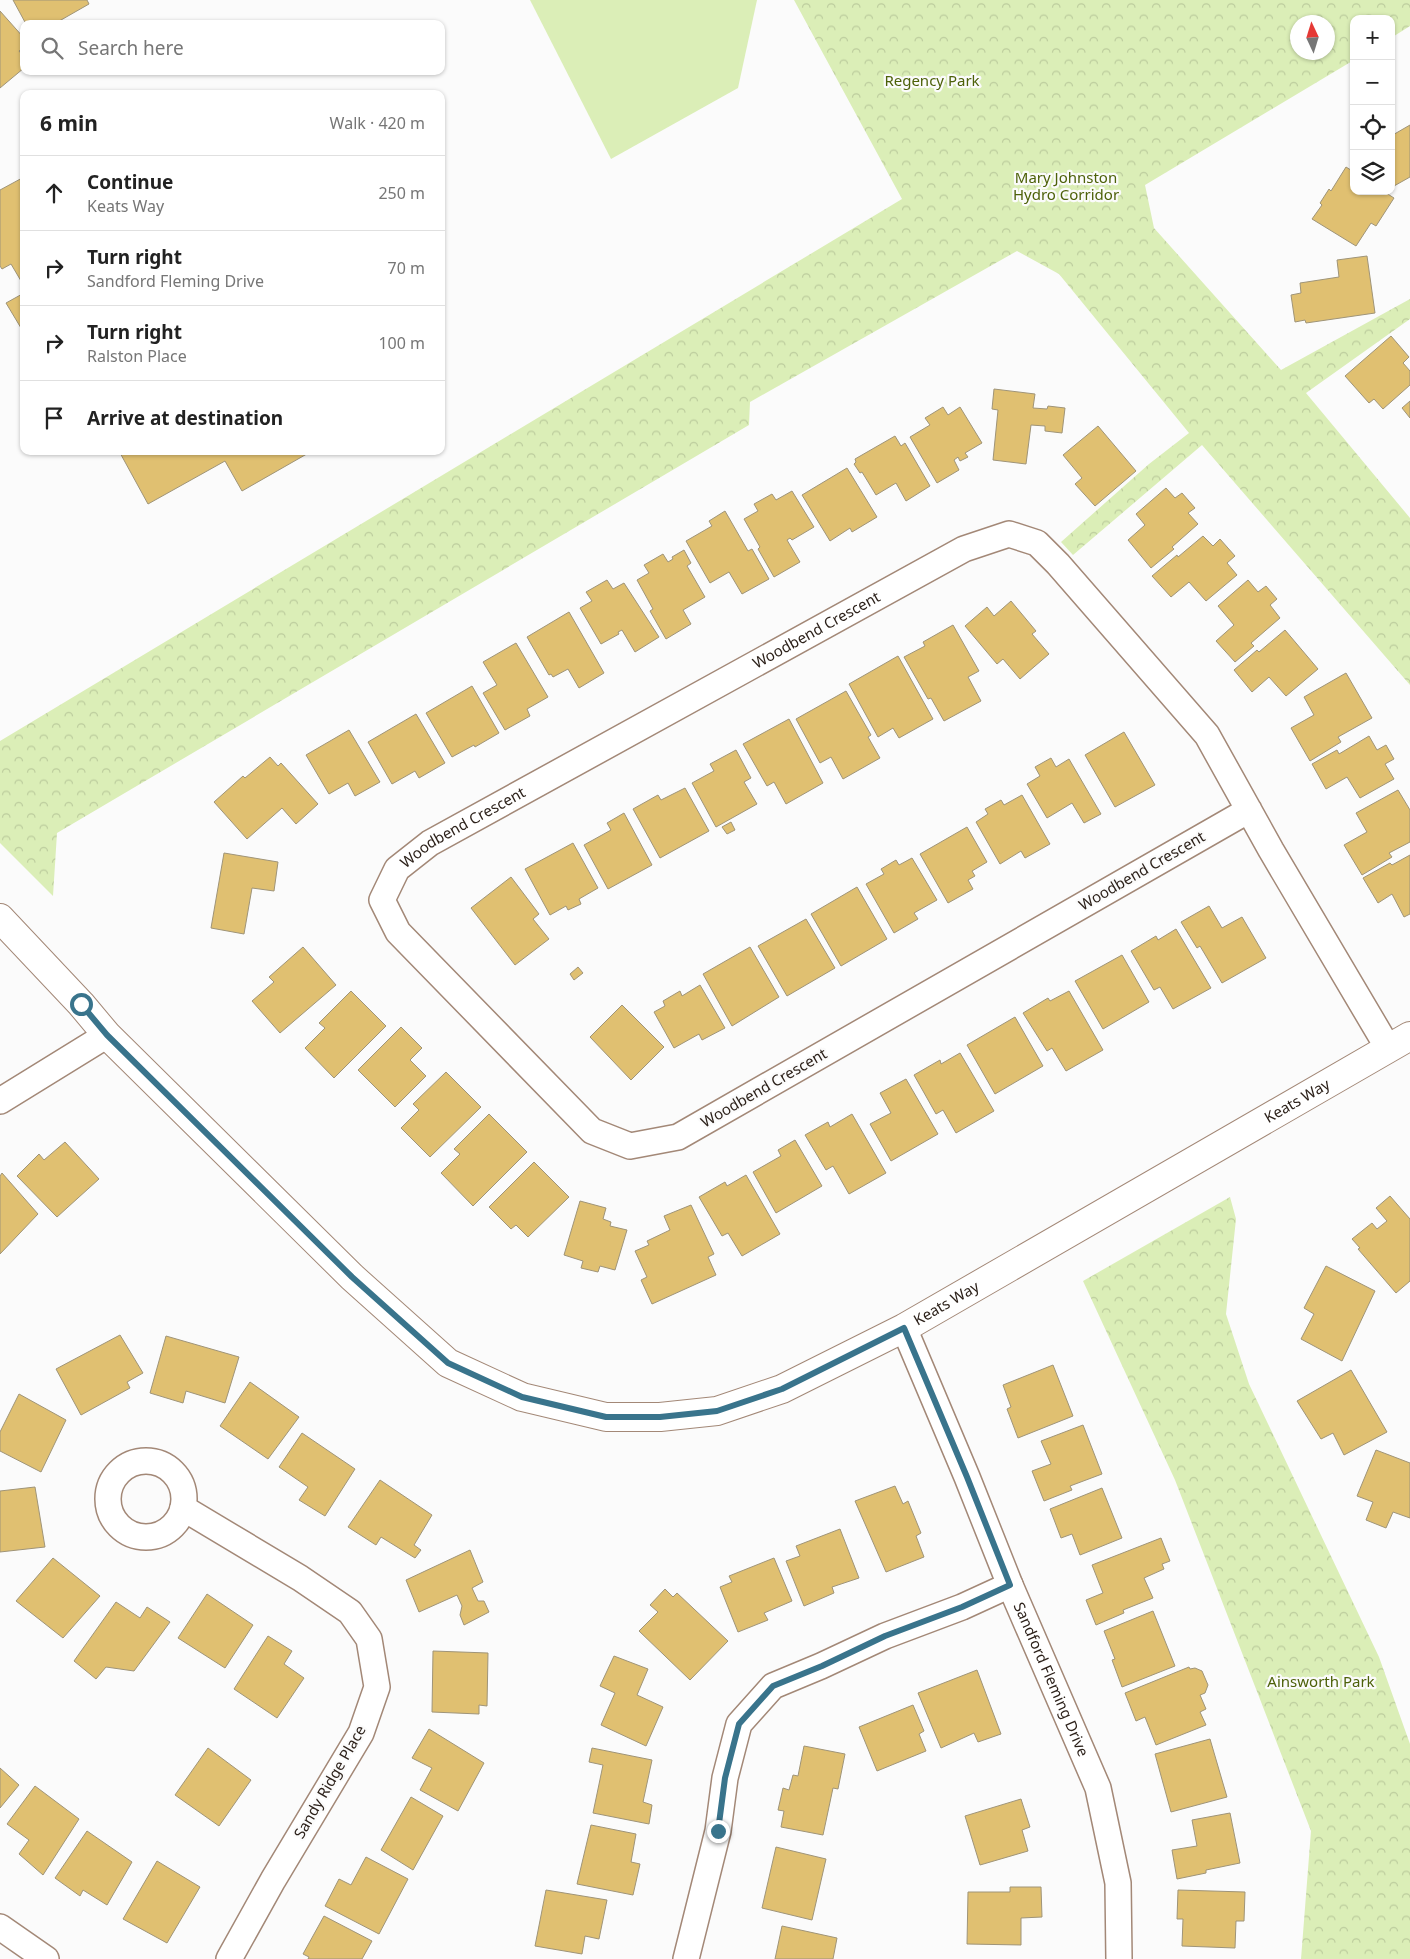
<!DOCTYPE html>
<html lang="en">
<head>
<meta charset="utf-8">
<style>
  :root { --surface:#fff; --page:#f2f2f2; --text:#222; --muted:#767676; --line:#e0e0e0 }
  body { margin:0; font-family:"Noto Sans",sans-serif; background:var(--page); color:var(--text) }
  .controls { position:absolute; right:15px; top:15px; display:grid; overflow:hidden; border-radius:10px; box-shadow:0 1px 4px #0004 }
  .controls button { width:45px; height:45px; display:grid; place-items:center; padding:0; border:0; border-bottom:1px solid var(--line); background:var(--surface); color:var(--text); font:25px sans-serif }
  .compass { position:absolute; left:1290px; top:15px; width:45px; height:45px; border-radius:50%; background:var(--surface); box-shadow:0 1px 4px #0004; rotate:356deg }
  .stop { position:absolute; width:15px; height:15px; margin:-11px; border:4px solid #39748c; border-radius:50%; background:#fff }
  .stop.end { background:#39748c; border-color:#fff; box-shadow:0 1px 5px #0008 }
  .list { margin:0; padding:0; list-style:none }
  h2 { display:flex; justify-content:space-between; align-items:center; height:65px; margin:0; padding:0 20px; font-size:21px }
  h2 small { font-size:16px; font-weight:400; color:var(--muted) }
  .list li { display:grid; grid-template-columns:32px 1fr auto; gap:15px; align-items:center; box-sizing:border-box; height:75px; padding:0 20px; border-top:1px solid var(--line) }
  .list b { display:block; font-size:19px; white-space:nowrap }
  .list p { margin:0; font-size:16px; white-space:nowrap; color:var(--muted) }
  .list em { font-size:16px; font-style:normal; color:var(--muted) }
  .icon { flex:none; width:28px; height:28px; fill:none; stroke:currentColor; stroke-width:2; stroke-linecap:round; stroke-linejoin:round }
  .map { position:relative; flex:none; width:1410px; height:1959px; overflow:hidden }
  .search { position:absolute; background:var(--surface); box-shadow:0 1px 4px #0004; left:20px; top:20px; width:425px; height:55px; display:flex; align-items:center; gap:12px; box-sizing:border-box; padding:0 18px; border-radius:10px; color:var(--muted); font-size:19px }
  .panel { position:absolute; background:var(--surface); box-shadow:0 1px 4px #0004; left:20px; top:90px; width:425px; height:365px; border-radius:10px }
  .map>svg:first-child { display:block }
</style>
</head>
<body>
<div class="map">
<svg width="1410" height="1959" viewBox="0 0 1410 1959">
  <defs>
    <pattern id="park-crowns" width="20" height="18" patternUnits="userSpaceOnUse" patternTransform="scale(1.25)"><rect width="20" height="18" fill="#dbeeb7"/><path d="M2 6a3 3 0 1 1 6 0M12 15a3 3 0 1 1 6 0" fill="none" stroke="#bccc9d"/></pattern>
  </defs>
  <rect width="100%" height="100%" fill="#fbfbfb"/>
  <path fill="url(#park-crowns)" fill-rule="evenodd" d="M794,0H1410V26L1391,38V19H1354V60L1145,185L1154,228L1281,370L1410,299V319L1306,393L1410,518V685L1202,445L1073,555L1061,542L1149,464L1189,433L1059,274L1017,251L750,402L749,425L57,833L53,896L0,843V741L902,199ZM1328,22V52H1298V22Z
    M1230,1197L1236,1219L1226,1314L1249,1384L1379,1657L1410,1744V1959H1301L1311,1831L1175,1480L1083,1281Z"/>
  <path fill="#dbeeb7" d="M530,0H757L738,88L611,159Z"/>
  <path fill="#e0c071" stroke="#9f9478" d="M13,0H87L89,4L54,24H26Z
    M0,11L24,38V47L19,51L24,57V68L0,88Z
    M1410,125V177L1394,186L1391,182V136Z
    M1346,167L1354,172V191H1383L1394,198L1376,226L1371,223L1356,246L1312,219L1322,205L1320,203L1329,189L1331,191Z
    M24,177V286L11,264L2,269L0,266V190Z
    M1367,256L1375,313L1306,323L1305,320L1295,322L1291,295L1301,293L1300,283L1339,277L1337,260Z
    M24,293V333L6,303Z
    M1391,336L1409,357L1403,363L1410,371V385L1383,409L1374,399L1369,403L1345,376Z
    M994,389L1035,394L1033,408L1047,409L1048,406L1065,408L1062,433L1045,431V426L1031,425L1026,464L993,460L998,410L992,409Z
    M1410,401V418L1402,408Z
    M943,407L948,415L960,407L982,443L965,453L968,457L960,461L958,457L954,460L959,470L937,483L910,437L930,425L925,418Z
    M1098,426L1136,471L1095,506L1075,484L1082,478L1063,455Z
    M895,436L901,446L905,443L930,486L906,501L896,483L876,495L862,472L860,473L854,464L856,462L855,459Z
    M119,451H312L242,491L225,461L148,504Z
    M847,468L877,517L852,532L850,528L830,541L802,495Z
    M1166,488L1175,498L1182,493L1195,508L1188,513L1198,524L1172,547L1174,549L1151,568L1128,540L1145,525L1136,514Z
    M792,491L814,527L792,540L790,538L787,540L800,562L774,577L758,549L760,547L744,519L758,511L754,504L772,494L776,500Z
    M725,511L748,551L752,549L769,579L742,594L729,572L710,583L686,541L712,526L709,521Z
    M1203,536L1213,546L1220,539L1235,556L1227,563L1237,575L1206,601L1189,582L1171,597L1152,576L1177,555L1178,557Z
    M684,550L691,563L687,566L705,597L683,610L691,624L666,639L650,611L653,609L637,580L649,573L644,565L663,554L668,562L673,559L672,557Z
    M607,580L613,589L624,583L659,637L635,652L622,630L618,632L619,634L601,644L580,608L592,601L586,592Z
    M1248,580L1258,592L1266,586L1277,599L1270,605L1280,618L1251,643L1254,646L1235,662L1216,641L1234,625L1218,606Z
    M1011,601L1036,631L1032,634L1049,654L1020,679L1003,659L997,664L965,626L987,607L994,616Z
    M569,612L604,673L579,688L568,669L553,677L551,674L549,675L527,637Z
    M953,625L979,671L968,677L981,701L944,721L931,698L928,699L904,657L925,646L923,642Z
    M1285,630L1318,669L1286,696L1269,677L1252,692L1234,670L1257,650L1259,652Z
    M516,643L548,697L527,709L530,716L505,730L483,693L497,685L483,662Z
    M898,656L933,719L899,738L893,728L878,737L849,684Z
    M1346,673L1372,718L1338,737L1341,742L1310,761L1291,728L1314,715L1304,697Z
    M472,686L499,733L475,747L474,745L452,757L426,713Z
    M846,691L871,735L868,737L880,758L843,779L831,757L820,763L796,719Z
    M416,714L445,763L419,778L415,771L392,784L368,742Z
    M789,719L823,783L786,804L774,782L767,786L743,744Z
    M349,730L380,782L355,796L348,783L329,794L306,755Z
    M1124,732L1155,785L1115,807L1085,755Z
    M1369,736L1377,750L1386,745L1394,759L1385,764L1394,779L1360,798L1347,777L1326,789L1312,764L1337,750L1339,754Z
    M736,750L751,778L744,782L757,804L716,827L692,783L714,771L710,764Z
    M270,757L278,766L281,763L318,804L296,824L282,808L247,839L214,802L243,776L245,778Z
    M1051,758L1056,767L1069,759L1101,814L1084,823L1072,803L1047,818L1027,784L1040,776L1035,767Z
    M685,788L709,831L660,858L633,809L658,795L661,800Z
    M1398,790L1410,810V842L1389,853L1392,857L1362,875L1344,845L1367,832L1356,813Z
    M1022,795L1050,844L1025,858L1021,851L1000,864L976,822L988,814L985,809L1001,800L1004,805Z
    M624,813L652,865L608,889L584,845L611,830L607,823Z
    M731,822L735,830L727,834L722,827Z
    M967,827L987,862L972,871L975,876L968,880L973,889L948,903L920,854Z
    M573,843L598,888L579,899L581,904L568,910L566,906L550,915L525,869Z
    M224,853L278,862L274,891L252,888L244,934L211,928Z
    M1410,855V914L1404,917L1392,894L1378,903L1363,878L1390,863L1392,865Z
    M912,858L937,900L914,913L918,919L894,933L866,884L884,874L881,869L896,860L899,865Z
    M511,877L539,914L533,919L549,939L515,965L471,908Z
    M857,887L887,939L841,966L811,914Z
    M1209,906L1222,928L1242,917L1266,958L1222,983L1200,946L1197,948L1181,922Z
    M806,919L835,968L787,996L758,946Z
    M1176,929L1211,988L1173,1009L1160,987L1154,990L1131,951L1156,936L1158,940Z
    M303,947L336,985L280,1033L252,1001L274,982L269,977Z
    M750,947L779,997L732,1026L703,974Z
    M1122,955L1149,1002L1103,1029L1075,981Z
    M578,967L583,973L574,980L570,974Z
    M700,985L725,1028L702,1040L699,1034L674,1048L654,1012L665,1006L663,1001L680,991L682,996Z
    M351,991L386,1026L334,1078L305,1048L325,1028L319,1023Z
    M1069,991L1103,1050L1066,1071L1052,1048L1047,1051L1023,1013L1048,998L1050,1001Z
    M622,1005L664,1047L631,1080L590,1037Z
    M1015,1017L1043,1066L995,1094L967,1045Z
    M401,1027L422,1048L410,1060L426,1076L395,1107L358,1070Z
    M960,1053L994,1111L956,1133L943,1110L936,1114L914,1075L940,1060L941,1064Z
    M446,1072L481,1107L430,1157L401,1128L419,1110L413,1104Z
    M906,1079L938,1134L891,1161L870,1124L891,1113L880,1093Z
    M489,1114L527,1152L473,1206L441,1173L460,1154L454,1149Z
    M852,1114L886,1173L849,1194L833,1166L826,1170L805,1135L828,1122L830,1127Z
    M795,1140L822,1186L776,1213L753,1172L781,1156L778,1150Z
    M65,1142L99,1179L57,1217L17,1176L39,1154L44,1160Z
    M534,1162L569,1197L528,1237L516,1225L511,1229L489,1207Z
    M2,1173L38,1214L0,1254V1176Z
    M746,1175L780,1234L742,1256L728,1233L722,1236L699,1197L725,1182L727,1186Z
    M1390,1196L1410,1219V1281L1396,1293L1358,1249L1360,1248L1352,1239L1372,1223L1377,1229L1387,1221L1376,1208Z
    M580,1201L606,1208L603,1219L611,1222L610,1226L627,1230L615,1270L600,1266L598,1272L581,1268L583,1261L564,1255Z
    M691,1205L714,1254L708,1257L716,1275L652,1304L641,1280L647,1277L635,1251L649,1245L647,1241L670,1230L664,1216Z
    M1326,1266L1375,1291L1342,1361L1301,1339L1314,1314L1304,1308Z
    M120,1335L143,1373L127,1382L130,1388L81,1415L56,1369Z
    M166,1336L239,1357L225,1403L186,1391L183,1403L150,1393Z
    M1053,1365L1073,1416L1018,1438L1007,1409L1011,1407L1003,1385Z
    M1351,1370L1387,1432L1344,1455L1333,1433L1321,1439L1297,1401Z
    M250,1382L299,1417L268,1459L220,1426Z
    M19,1394L66,1420L41,1472L0,1451V1432Z
    M1083,1425L1102,1474L1070,1486L1072,1490L1044,1501L1032,1471L1051,1464L1041,1441Z
    M302,1433L355,1469L325,1516L299,1500L308,1487L279,1467Z
    M1376,1450L1410,1463V1518L1393,1512L1386,1528L1366,1520L1373,1502L1357,1496Z
    M380,1480L432,1515L414,1545L421,1550L415,1558L381,1537L376,1545L348,1527Z
    M895,1486L903,1504L908,1501L921,1533L916,1536L924,1557L886,1572L855,1501Z
    M35,1487L45,1547L0,1552V1491Z
    M1102,1488L1122,1538L1080,1555L1072,1534L1061,1538L1050,1509Z
    M840,1529L859,1578L832,1587L834,1593L804,1606L786,1561L800,1556L796,1546Z
    M1161,1538L1170,1561L1162,1564L1164,1569L1144,1578L1153,1598L1123,1610L1124,1613L1096,1625L1086,1600L1103,1593L1092,1565Z
    M470,1550L483,1582L472,1588L478,1601H484L489,1612L464,1625L460,1615L462,1606L457,1595L419,1612L406,1580Z
    M53,1558L100,1596L63,1638L16,1601Z
    M774,1558L792,1601L764,1613L768,1620L738,1632L720,1587L732,1582L729,1576Z
    M665,1589L673,1597L677,1593L728,1641L690,1680L639,1631L658,1612L650,1605Z
    M207,1594L253,1625L225,1668L178,1638Z
    M116,1602L140,1618L147,1607L170,1622L134,1671L106,1667L96,1679L74,1661Z
    M1153,1611L1175,1666L1122,1687L1112,1660L1115,1659L1104,1631Z
    M268,1636L292,1651L284,1664L304,1678L277,1718L234,1689Z
    M433,1651L488,1653L487,1706L479,1705V1714L432,1712Z
    M614,1656L648,1669L637,1695L663,1707L646,1746L601,1725L615,1693L600,1686Z
    M1189,1667L1190,1669L1195,1668L1202,1671L1208,1685L1205,1693L1200,1695L1206,1709L1200,1712L1206,1725L1156,1745L1145,1717L1136,1721L1125,1693Z
    M977,1670L1001,1734L978,1742L974,1733L941,1748L918,1693Z
    M913,1705L924,1731L919,1734L926,1751L877,1771L859,1727Z
    M429,1729L484,1763L458,1811L420,1790L432,1768L412,1758Z
    M1210,1739L1227,1797L1171,1812L1155,1754Z
    M804,1746L845,1754L838,1789L833,1788L823,1835L781,1827L784,1811L778,1810L783,1788L789,1790L793,1775L798,1776Z
    M208,1748L251,1780L219,1826L175,1795Z
    M592,1748L652,1760L643,1802L652,1805L649,1824L593,1813L603,1765L589,1762Z
    M0,1768L19,1785L0,1808Z
    M35,1786L79,1819L43,1875L19,1854L29,1840L7,1824Z
    M411,1797L443,1816L413,1870L381,1850Z
    M1021,1799L1030,1827L1022,1830L1028,1851L980,1865L965,1816Z
    M1230,1813L1240,1863L1206,1870V1873L1177,1879L1172,1850L1197,1846L1192,1820Z
    M591,1825L636,1834L631,1862L640,1864L633,1895L577,1884Z
    M87,1831L132,1862L107,1905L83,1890L80,1896L55,1878Z
    M776,1847L826,1859L812,1920L762,1908Z
    M366,1857L408,1879L379,1934L325,1906L339,1879L351,1885Z
    M157,1861L200,1887L167,1943L123,1919Z
    M1010,1887H1041L1042,1917L1021,1918V1945L967,1944L968,1892H1010Z
    M546,1890L607,1900L599,1939L585,1936L582,1954L535,1946Z
    M1178,1890L1245,1892L1244,1921H1236L1235,1948L1182,1946L1183,1919H1177Z
    M324,1916L372,1941L362,1959H308L309,1957L303,1954Z
    M782,1926L837,1938L833,1959H775Z"/>
  <g fill="none" stroke-linecap="round" stroke-linejoin="round">
    <defs>
      <g id="street">
        <path id="s1" d="M1249,810L678,1137L630,1146L592,1131L398,932L382,900L397,869L430,843L964,549L1009,534L1037,543L1058,564L1207,735L1271,850L1388,1048"/>
        <path d="M0,1101L107,1035"/>
        <path id="s2" d="M904,1328L967,1477L1010,1585L1098,1788L1118,1883L1119,1959"/>
        <circle cx="146" cy="1499" r="38"/>
        <path d="M183,1508L300,1578L350,1612L369,1639L377,1687L361,1733L273,1880L229,1959"/>
        <path d="M0,1927L46,1959"/>
        <path d="M686,1959L718,1831L725,1778L739,1724L773,1686L821,1666L885,1636L962,1607L1010,1585"/>
      </g>
      <g id="secondary">
        <path id="s3" d="M0,918L81,1004L107,1035L352,1277L448,1363L522,1397L606,1417H660L717,1411L782,1389L904,1328L1410,1036"/>
      </g>
    </defs>
    <use href="#street" stroke="#a38877" stroke-width="28"/>
    <use href="#secondary" stroke="#a38877" stroke-width="30"/>
    <use href="#street" stroke="#fff" stroke-width="25"/>
    <use href="#secondary" stroke="#fff" stroke-width="28"/>
  </g>
  <g fill="none" stroke-linecap="round" stroke-linejoin="round">
    <path stroke="#39748c" stroke-width="6" d="M81,1004L107,1035L352,1277L448,1363L522,1397L606,1417H660L717,1411L782,1389L904,1328L967,1477L1010,1585L962,1607L885,1636L822,1666L773,1686L739,1724L725,1778L718,1831"/>
  </g>
  <g text-anchor="middle" stroke-width="4.5" stroke-linejoin="round" paint-order="stroke">
    <g font-size="15" fill="#4d6109" stroke="#fbfbfb">
      <text x="932" y="86">Regency Park</text>
      <text x="1066" y="183">Mary Johnston<tspan x="1066" dy="17">Hydro Corridor</tspan></text>
      <text x="1321" y="1687">Ainsworth Park</text>
    </g>
    <g font-size="15" fill="#2d221b" stroke="#fbfbfb">
      <text dy="5" stroke="none"><textPath href="#s1" startOffset="1579">Woodbend Crescent</textPath></text>
      <text dy="5" stroke="none"><textPath href="#s1" startOffset="1174">Woodbend Crescent</textPath></text>
      <text transform="translate(1142 871) rotate(-30)" y="5">Woodbend Crescent</text>
      <text transform="translate(764 1088) rotate(-30)" y="5">Woodbend Crescent</text>
      <text dy="5" stroke="none"><textPath href="#s3" startOffset="1570">Keats Way</textPath></text>
      <text dy="5" stroke="none"><textPath href="#s3" startOffset="1165">Keats Way</textPath></text>
      <text dy="5" stroke="none"><textPath href="#s2" startOffset="381">Sandford Fleming Drive</textPath></text>
      <text transform="translate(330 1782) rotate(-60)" y="5">Sandy Ridge Place</text>
    </g>
  </g>
</svg>
<div class="controls">
<button>+</button>
<button>−</button>
<button><svg class="icon" aria-label="locate" viewBox="0 0 24 24"><circle cx="12" cy="12" r="6"/><path d="M12 2v4M12 18v4M2 12h4M18 12h4"/></svg></button>
<button><svg class="icon" aria-label="layers" viewBox="0 0 24 24"><path d="M12 4l9 5-9 5-9-5zM3 14l9 5 9-5"/></svg></button>
</div>
<svg class="compass" viewBox="-18 -18 36 36"><path d="M0-13l5 13h-10z" fill="#e53935"/><path d="M0 13l5-13h-10z" fill="#767676"/></svg>
<div class="stop" style="left:81px;top:1004px"></div>
<div class="stop end" style="left:718px;top:1831px"></div>
<div class="search"><svg class="icon" aria-label="search" viewBox="0 0 24 24"><circle cx="10" cy="10" r="6"/><path d="M15 15l6 6"/></svg>Search here</div>
<section class="panel">
<h2>6 min<small>Walk · 420 m</small></h2>
<ul class="list">
<li><svg class="icon" aria-label="ahead" viewBox="0 0 24 24"><path d="M12 20V5M6 11l6-6 6 6"/></svg><div><b>Continue</b><p>Keats Way</p></div><em>250 m</em></li>
<li><svg class="icon" aria-label="right" viewBox="0 0 24 24"><path d="M7 20v-9h11M14 6l5 5-5 5"/></svg><div><b>Turn right</b><p>Sandford Fleming Drive</p></div><em>70 m</em></li>
<li><svg class="icon" aria-label="right" viewBox="0 0 24 24"><path d="M7 20v-9h11M14 6l5 5-5 5"/></svg><div><b>Turn right</b><p>Ralston Place</p></div><em>100 m</em></li>
<li><svg class="icon" aria-label="arrive" viewBox="0 0 24 24"><path d="M6 21V4h12l-3 4 3 4H6"/></svg><div><b>Arrive at destination</b></div></li>
</ul>
</section>
</div>
</body>
</html>
